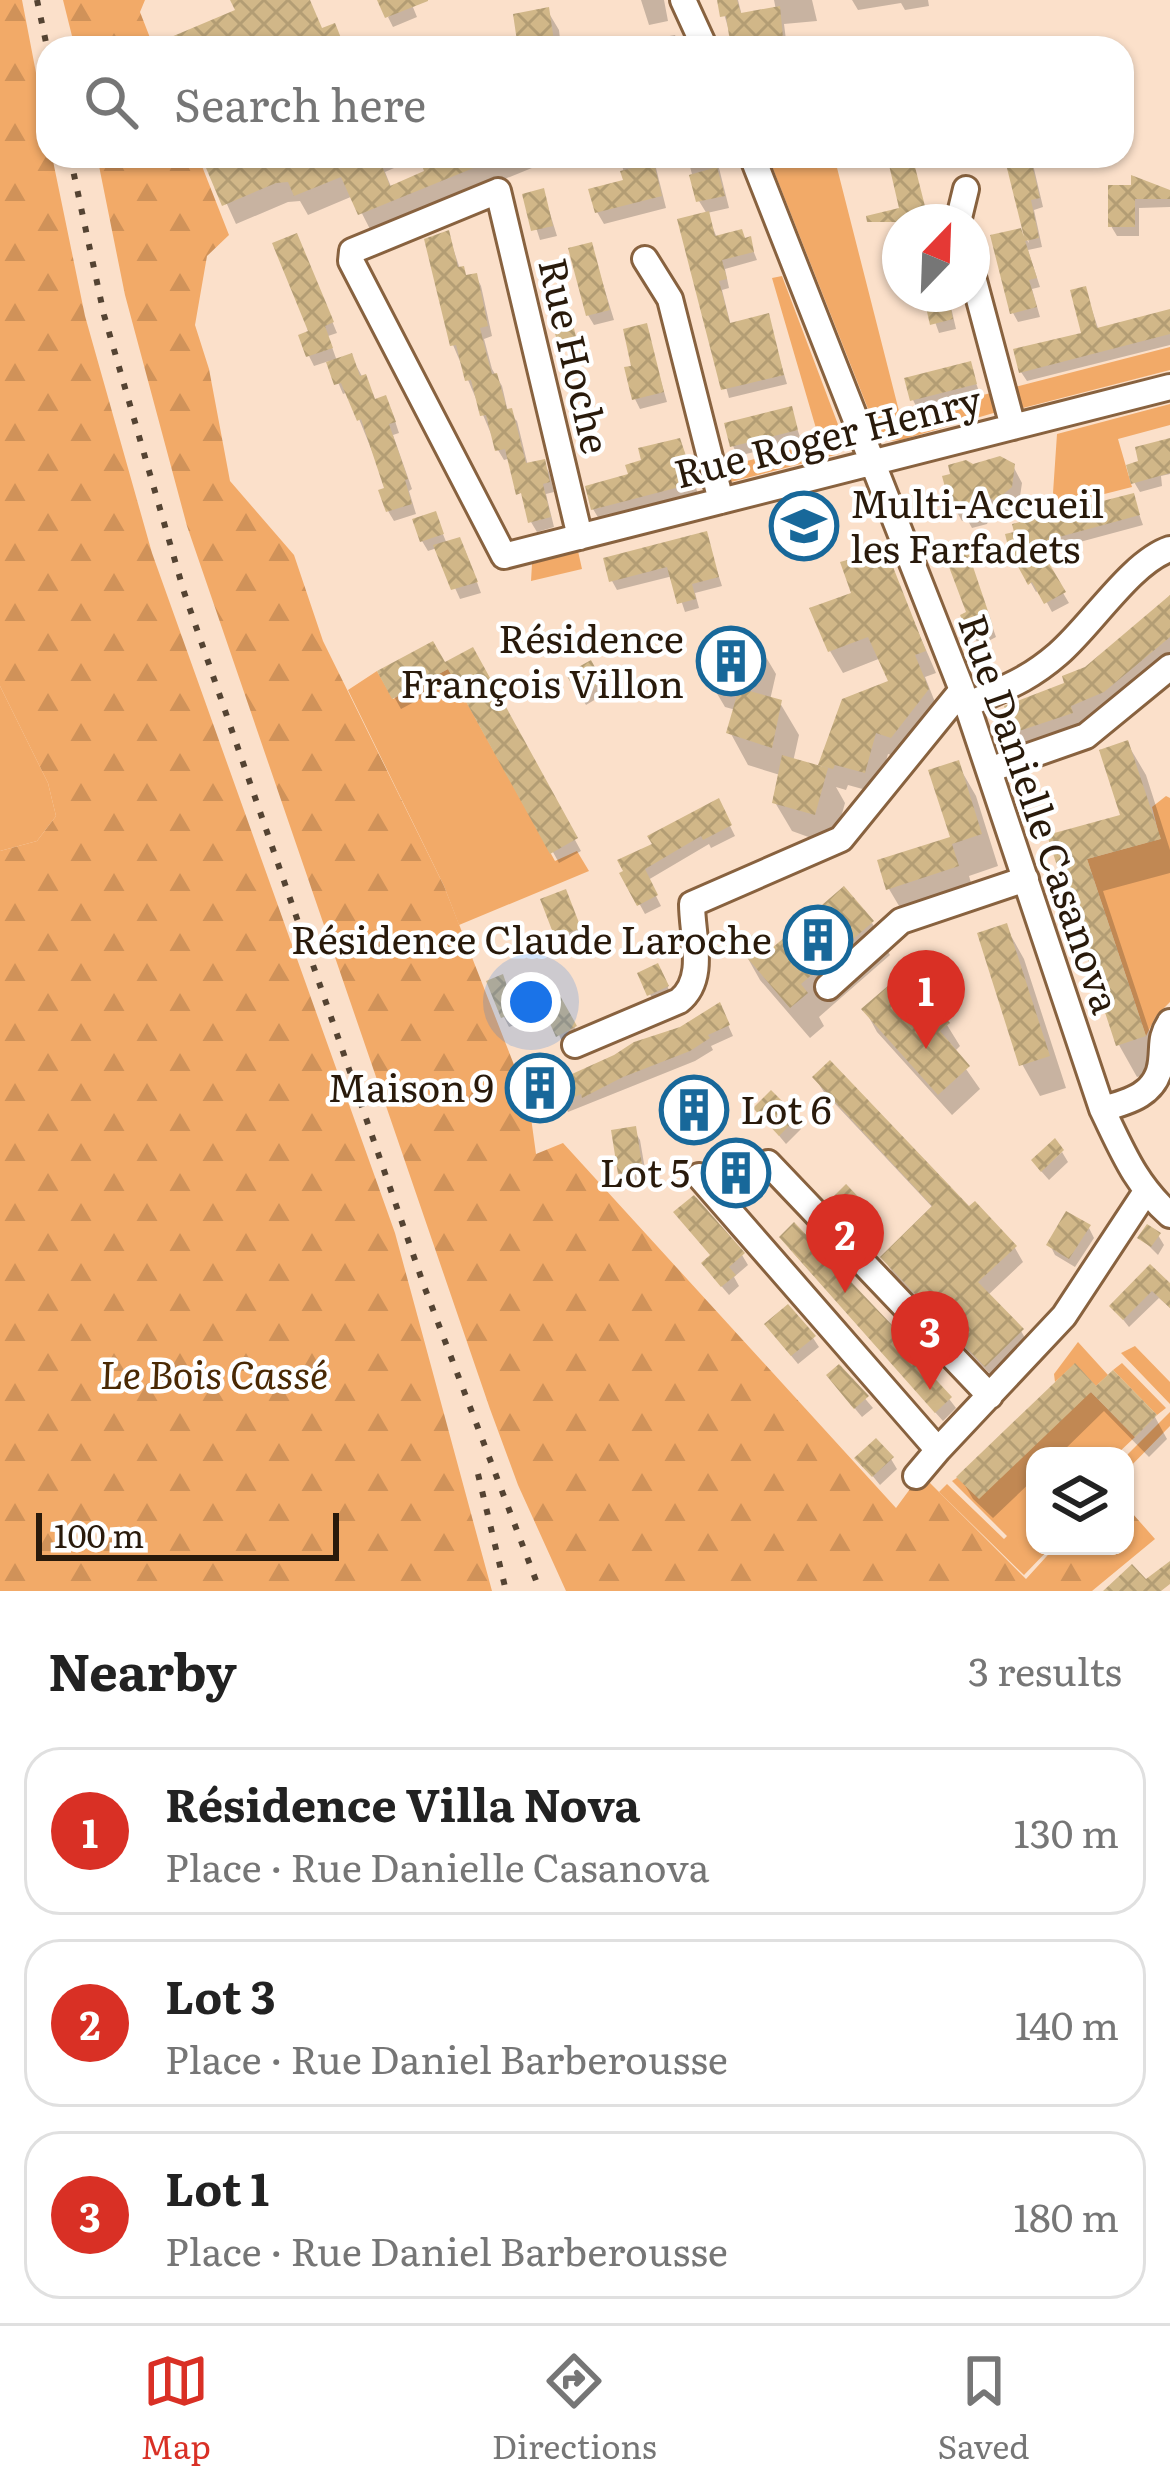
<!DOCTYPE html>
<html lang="en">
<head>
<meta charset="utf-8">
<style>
  :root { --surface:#fff; --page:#f2f2f2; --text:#222; --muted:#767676; --line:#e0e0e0; --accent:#d93025 }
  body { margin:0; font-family:Literata,serif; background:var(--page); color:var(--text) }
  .controls { position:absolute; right:36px; bottom:36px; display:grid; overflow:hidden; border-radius:24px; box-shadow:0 3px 9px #0004 }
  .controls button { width:108px; height:108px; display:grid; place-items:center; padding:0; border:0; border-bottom:3px solid var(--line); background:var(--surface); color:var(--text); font:60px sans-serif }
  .compass { position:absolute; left:882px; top:204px; width:108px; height:108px; border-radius:50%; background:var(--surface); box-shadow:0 3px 9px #0004; rotate:23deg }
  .scale { position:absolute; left:36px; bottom:30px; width:303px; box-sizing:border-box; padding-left:12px; border:6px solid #291a0b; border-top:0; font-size:33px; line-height:42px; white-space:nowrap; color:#291a0b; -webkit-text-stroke:9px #fff; paint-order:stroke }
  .you { position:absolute; left:531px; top:1002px; width:42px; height:42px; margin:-30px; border:9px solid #fff; border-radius:50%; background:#1a73e8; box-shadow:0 0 0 18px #1a73e833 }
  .badge { display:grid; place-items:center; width:78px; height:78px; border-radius:50%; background:var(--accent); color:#fff; font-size:39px; font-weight:700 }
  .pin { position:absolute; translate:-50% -99px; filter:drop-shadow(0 3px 6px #0008) }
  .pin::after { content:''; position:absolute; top:63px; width:42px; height:36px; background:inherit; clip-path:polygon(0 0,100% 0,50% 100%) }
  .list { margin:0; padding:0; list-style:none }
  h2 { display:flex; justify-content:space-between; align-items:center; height:156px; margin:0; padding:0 48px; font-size:51px }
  h2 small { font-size:39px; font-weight:400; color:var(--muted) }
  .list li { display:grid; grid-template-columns:78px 1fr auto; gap:36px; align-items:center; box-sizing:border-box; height:168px; margin:0 24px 24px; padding:0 24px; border:3px solid var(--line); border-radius:36px }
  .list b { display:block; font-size:45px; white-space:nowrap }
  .list p { margin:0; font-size:39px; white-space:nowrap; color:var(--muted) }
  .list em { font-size:39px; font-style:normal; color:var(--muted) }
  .icon { flex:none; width:66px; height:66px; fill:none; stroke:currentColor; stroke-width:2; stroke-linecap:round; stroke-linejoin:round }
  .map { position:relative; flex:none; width:1170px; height:1591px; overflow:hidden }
  .search { position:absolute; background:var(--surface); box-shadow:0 3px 9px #0004; left:36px; right:36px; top:36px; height:132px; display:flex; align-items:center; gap:30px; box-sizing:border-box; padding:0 42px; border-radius:36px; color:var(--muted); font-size:45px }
  .sheet { height:732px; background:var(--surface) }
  nav { display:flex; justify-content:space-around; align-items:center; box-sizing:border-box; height:168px; border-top:3px solid var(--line); background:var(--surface); font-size:33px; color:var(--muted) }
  nav a { display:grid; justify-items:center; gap:6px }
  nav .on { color:var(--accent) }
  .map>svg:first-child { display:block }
</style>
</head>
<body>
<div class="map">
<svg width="1170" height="1591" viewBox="0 0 1170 1591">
  <defs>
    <pattern id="forest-firs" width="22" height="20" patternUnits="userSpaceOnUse" patternTransform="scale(3)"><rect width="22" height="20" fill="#f2aa68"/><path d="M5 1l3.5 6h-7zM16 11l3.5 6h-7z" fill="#d09259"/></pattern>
    <pattern id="building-cross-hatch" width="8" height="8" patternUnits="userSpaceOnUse" patternTransform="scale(3)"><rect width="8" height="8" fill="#d1b788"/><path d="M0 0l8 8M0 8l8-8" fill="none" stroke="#b39d74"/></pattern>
  </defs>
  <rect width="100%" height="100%" fill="#fbe0ca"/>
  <path fill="#f2aa68" d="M768,156H834L900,415L991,393L997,412L901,440L890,441L878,434Z
    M782,276L845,443L839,454L727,483L728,466L820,442L772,278Z
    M1170,347V370L1019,409L1011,388Z
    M1170,404V425L1118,439L1132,487L1057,506L1053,493L1057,434Z
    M578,551L582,569L531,581L532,564Z
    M448,669L555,861L577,851L589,871L459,925L444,886L348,690L377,671L393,699Z
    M0,686L48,783L56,816L37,841L0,851Z
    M1166,796L1170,798V1002L1156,1016L1146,1036L1087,859L1160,839L1152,807Z
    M1078,1342L1108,1375L1096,1386L1075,1364L1055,1382L1054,1374Z
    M1135,1346L1170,1382V1404L1121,1353Z
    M1122,1363L1166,1408L1157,1415L1113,1370Z
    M1091,1392L1135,1437L1115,1456H1035V1546H1052L1024,1575L939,1492L947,1484L1004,1539L1007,1536L952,1481Z
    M1170,1412V1426L1125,1472V1457Z"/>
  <path fill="url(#forest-firs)" d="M0,0H22L48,135V156H52L85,316L152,553L395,1233L492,1591H0V851L37,841L56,816L48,783L0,686Z
    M63,0H145L140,12L154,48H75Z
    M97,156H198L229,235L207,256L195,325L209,369L230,481L294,555L323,641L444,886L529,1103L536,1154L563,1143L896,1508L921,1474L1026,1579L1056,1546H1125V1505L1155,1539L1092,1591H566L518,1485L490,1409L187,526L125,295Z"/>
  <path fill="#0003" d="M410,0L417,17L393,27L388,17Z
    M641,0H664L668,21L649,25Z
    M720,0H738L742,16L776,10L774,0H812L817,21L784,24L787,48H734Z
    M852,0H928L929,6L905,10L901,3L858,10Z
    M547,10L559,30L561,48H528Z
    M675,35L681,48H659L658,38Z
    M205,156H389L394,168L385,172L392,189L428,173L445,156H589L553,168L549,161L372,233L353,196L308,215L300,201L288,202L236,224Z
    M619,156H716L729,208L707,213L717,238L749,240L757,260L725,269L729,288L722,290L731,326L767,317L787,384L729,398L681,221L707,214L699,201L688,159L655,164L666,208L604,224L597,212L627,182Z
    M943,156H984L948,165Z
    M1007,156H1031L1043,207L1034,210L1042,247L1028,250L1040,287L1032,289L1040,317L1018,322L1013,313L1020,231L1029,243Z
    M1111,188L1170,193V207L1139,208V236H1117L1111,226Z
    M543,191L557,236L540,240L526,196Z
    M448,233L460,269L467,278L476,276L481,286L492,336L484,339L492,369L502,386L508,412L517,421L528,466L543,463L549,472L554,492L546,494L554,527L537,532L531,522L511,458L504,460L498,450L453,345Z
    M591,245L614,320L594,325L588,315Z
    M301,247L337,333L328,336L337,361L351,356L376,402L391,409L399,433L393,435L412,489L409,491L416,514L394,521L388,511V490L348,392L343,394L329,361L314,366L309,356L302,337L312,333Z
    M1085,289L1099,331L1170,312V345L1027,381L1021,372L1084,335Z
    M925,294H948L956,329L939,333Z
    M645,326L667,402L640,409L635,399V368Z
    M969,364L980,394L918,410L913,400Z
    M791,410L801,440L738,456L733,446Z
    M1170,441V474L1161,476L1162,486L1140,492L1134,482Z
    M684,451L698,494L599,519L593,509Z
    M1013,466L1022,483L1019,503L1005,516L994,509L987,524L972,528L967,519L962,521L953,505L972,467Z
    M1133,497L1143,525L1039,553L1069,603L1052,612L1040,590L1036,592L1012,549Z
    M435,515L447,544L465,550L481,593L460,599L437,548L428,551L422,541Z
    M705,534L722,586L695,593L699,608L685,612L673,576L617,590L612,581Z
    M964,546L996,637L979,646L964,616L970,613Z
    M884,553L936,673L925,677L939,712L903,759L888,754L877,793L848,785L846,790L836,787L845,803L833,846L792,831L773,799L780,775L748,765L730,732L736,710L725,707L706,675L757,642L776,674L770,700L780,703L799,735L793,762L824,770L821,765L893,682L881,658L843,673L830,651L855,594Z
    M1170,599V684L1123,723L1034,764L1016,731Z
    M472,651L581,851L559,863L457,679L401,709L381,673L444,666Z
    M590,664L606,693L586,705L570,675Z
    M1127,743L1146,775L1170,850V873L1103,891L1162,1069L1137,1077L1119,1045L1051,837L1124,817Z
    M957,763L976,796L998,866L969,876L976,899L908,921L889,889L954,839Z
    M718,802L735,836L711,848L709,844L648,880L661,906L645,914L623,874Z
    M543,901L570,903L584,939L563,947Z
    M872,923L890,955L819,1017L824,1026L810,1038L760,980L742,948L771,953Z
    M1006,927L1024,959L1066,1088L1040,1096L1022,1064Z
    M663,976L672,997L655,1004L650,994Z
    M502,978L520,1023L509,1027L504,1017Z
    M553,988L580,1037L564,1046L551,1017L538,1023L527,1000Z
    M919,1009L947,1025L960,1046L954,1052L980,1089L952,1115L877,1032L865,1010Z
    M724,1016L733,1036L711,1046L713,1050L695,1061L568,1112L563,1103L542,1112L537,1103L549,1084Z
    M815,1078L1015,1248L1023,1262L987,1296L1021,1331L1029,1345L995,1379L892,1272L884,1258L934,1209L824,1092Z
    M756,1108L795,1119L801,1129L786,1144Z
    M679,1109L714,1116L720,1126L704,1140L693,1139Z
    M634,1130L640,1140L647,1181L627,1184L621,1173Z
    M1062,1152L1068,1162L1049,1180L1041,1171Z
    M747,1159L753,1169L746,1176L757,1192L749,1199L726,1174Z
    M831,1202L864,1206L870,1216L855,1231Z
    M1089,1228L1094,1238L1075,1267L1055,1255L1050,1245Z
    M1158,1235L1164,1245L1158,1255L1141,1238Z
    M788,1247L915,1354L956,1408L943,1421Z
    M742,1255L748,1265L734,1277L739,1286L729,1295L711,1274Z
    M1150,1268L1170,1287V1308L1159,1298L1129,1327L1113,1307Z
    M774,1335L813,1338L819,1347L798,1364Z
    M1075,1367L1096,1390L1113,1374L1155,1417L1167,1439L1149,1457L1104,1411L1058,1456H1035V1478L993,1518L973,1499L960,1477Z
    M839,1368L873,1408L862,1417L836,1386Z
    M858,1458L891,1459L897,1469L880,1485Z"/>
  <path fill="url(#building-cross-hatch)" d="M230,0H310L322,28L335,23L345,48H145L235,10Z
    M377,0H428V1L385,18Z
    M717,0H737L741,13L780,6L784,48H731L726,16L720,17Z
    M549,7L555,48H518L513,14Z
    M201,156H378L390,186L424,171L421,163L438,156H503L358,215L341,177L294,196L288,182L276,183L222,206Z
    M1004,156H1030L1040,198L1031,200L1039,238L1025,241Z
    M913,159L929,222H867L866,216L899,208L889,165Z
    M654,163L662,196L595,213L588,189L623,180L620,171Z
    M717,167L725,196L696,202L689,175Z
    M1131,175L1170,190V199H1135V227H1108V185H1131Z
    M544,188L553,226L531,231L522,194Z
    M709,211L715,236L742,229L745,238L751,236L754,252L722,260L727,279L719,281L730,323L769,313L784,375L721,390L677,219Z
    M1021,228L1037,278L1029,280L1037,307L1010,314L990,235Z
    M449,230L458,267L464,266L466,275L477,273L488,326L480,328L487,356L492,374L497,373L507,409L512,408L526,463L545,459L550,482L543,484L551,517L528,523L521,493L516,495L505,449L495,451L486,415L480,416L471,380L465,381L456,345L450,346L424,239Z
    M297,233L334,322L325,326L333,348L306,357L298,335L308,331L272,243Z
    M592,242L610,310L586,316L568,248Z
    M1086,286L1097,328L1170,309V334L1019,373L1013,349L1081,333L1070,290Z
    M923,294H948L953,319L930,325Z
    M572,320L577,341L558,346L553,324Z
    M647,323L664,392L632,400L624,367L631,366L623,329Z
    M352,353L360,376L366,374L375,399L386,395L396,422L389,424L408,479L405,480L412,504L386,512L378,490L384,488L361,419L357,421L341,383L334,385L326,362Z
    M971,361L977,384L910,401L904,378Z
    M792,406L798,430L730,447L724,423Z
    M680,438L695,483L591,510L585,486L628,474L625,465L641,460L638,448Z
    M1170,438V473L1131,484L1126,465L1138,461L1135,447Z
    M1000,456L1015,464L1012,487L995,501L985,495L978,508L960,513L958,504L950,506L942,476L950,474L948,465L966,460L973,464Z
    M1134,493L1140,515L1037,543L1066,592L1044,604L1032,582L1028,585L1009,550L1005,534L1014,532L1012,524Z
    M436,511L444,534L420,542L412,519Z
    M707,531L719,577L692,584L696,599L677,604L667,567L609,582L603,558Z
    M460,537L478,582L451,590L433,545Z
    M965,543L993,626L970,637L960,615L966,612L943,551Z
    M886,549L926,651L915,655L929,689L891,738L876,733L865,773L835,765L833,769L818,765L842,699L888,681L868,637L828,652L809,608L851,593L840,562Z
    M1170,595V637L1104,692L1071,706L1073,713L1013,733L1004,706L1064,683L1062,676L1085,667Z
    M718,628L759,639L748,688L703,675Z
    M433,641L445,662L473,647L578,838L550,854L448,669L392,699L377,671Z
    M591,660L603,682L578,696L566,674Z
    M739,688L782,700L772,748L726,733Z
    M1128,740L1161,839L1087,859L1146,1036L1116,1046L1047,835L1120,815L1099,750Z
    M782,755L828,768L815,815L772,803Z
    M959,760L982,834L952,844L959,866L886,890L877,860L950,837L928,770Z
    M719,798L732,825L703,840L701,836L645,869L658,895L637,906L619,873L623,871L617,860L652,844L647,836Z
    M844,886L874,921L801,984L808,993L790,1008L738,947L756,932L771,949Z
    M566,889L581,928L555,938L540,899Z
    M1007,923L1050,1056L1019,1066L977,933Z
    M658,963L669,986L647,996L637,973Z
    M503,974L516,1013L501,1018L486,981Z
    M896,979L919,1005L927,998L950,1023L940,1031L970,1066L938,1095L861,1009Z
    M554,985L577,1026L556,1037L543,1008L530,1014L523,998Z
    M720,1002L730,1025L708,1035L710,1038L690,1051L623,1077L582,1098L581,1094L560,1104L552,1088L555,1095L534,1104L524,1081L545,1072L549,1081L572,1074L614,1055L634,1042L680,1027Z
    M830,1060L969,1206L975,1201L1017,1246L978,1282L1024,1329L985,1367L880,1257L932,1206L812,1077Z
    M771,1090L798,1117L779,1136L753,1108Z
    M693,1091L716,1114L698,1131L684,1130V1118L675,1109Z
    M636,1126L643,1171L618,1174L611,1130Z
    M1055,1138L1064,1150L1041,1172L1031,1160Z
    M737,1144L750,1157L741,1166L754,1180L742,1191L716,1163Z
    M846,1184L866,1205L848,1223L828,1202Z
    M694,1195L745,1253L729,1267L736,1275L721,1287L701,1263L710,1255L673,1212Z
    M1066,1211L1091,1225L1069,1259L1046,1245Z
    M794,1222L911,1345L917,1352L914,1356L952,1397L935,1413L779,1237Z
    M1147,1224L1161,1233L1151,1247L1137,1238Z
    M1150,1264L1170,1283V1308L1152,1291L1123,1320L1109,1306Z
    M788,1304L816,1336L791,1356L764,1324Z
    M1075,1363L1096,1386L1113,1370L1157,1415L1135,1437L1091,1392L979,1499L956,1477Z
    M839,1364L869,1396L854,1409L826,1375Z
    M876,1438L894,1457L872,1477L854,1458Z
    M1170,1561V1584L1161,1591H1103L1132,1564L1146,1579Z"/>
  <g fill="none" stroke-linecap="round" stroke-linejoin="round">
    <defs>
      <path id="minor" d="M683,0L705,48
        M752,156L962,690L1102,1109C1122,1150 1135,1184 1170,1215
        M958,222L966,189
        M645,259L670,299L721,501
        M972,273L1013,427
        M580,537L498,191L352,251L351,261L504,556L1170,387
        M967,705C1004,688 1027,681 1058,654C1091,626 1131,562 1170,549
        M989,770L1086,736L1170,667
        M828,987L901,921L1026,879
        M575,1045L679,1001C707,979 692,936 692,904L841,839L962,690
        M1102,1109C1129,1102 1158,1094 1161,1061C1163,1045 1160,1037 1170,1022
        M768,1163L990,1396
        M699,1176L938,1450L1064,1316L1145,1193
        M916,1476L938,1450"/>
    </defs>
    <use href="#minor" stroke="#88623f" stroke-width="30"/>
    <use href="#minor" stroke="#fff" stroke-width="24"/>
    <path stroke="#544332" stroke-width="6" stroke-dasharray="6 12" stroke-linecap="butt" d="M37,0L48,52
      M70,156L104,315L184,592L424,1286L540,1591
      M478,1474L506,1591"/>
  </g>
  <defs>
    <symbol id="school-ring" viewBox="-11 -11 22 22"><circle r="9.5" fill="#fff" stroke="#18689a" stroke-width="1.5"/><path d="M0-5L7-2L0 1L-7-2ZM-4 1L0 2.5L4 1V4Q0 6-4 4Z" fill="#18689a"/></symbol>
    <symbol id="building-ring" viewBox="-11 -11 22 22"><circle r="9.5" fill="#fff" stroke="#18689a" stroke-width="1.5"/><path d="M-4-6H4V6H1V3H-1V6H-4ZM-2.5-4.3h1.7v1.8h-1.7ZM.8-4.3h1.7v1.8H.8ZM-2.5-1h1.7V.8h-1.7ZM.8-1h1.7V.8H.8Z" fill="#18689a"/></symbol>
  </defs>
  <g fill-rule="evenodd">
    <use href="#school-ring" x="766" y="488" width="76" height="76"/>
    <use href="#building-ring" x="693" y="623" width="76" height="76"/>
    <use href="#building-ring" x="780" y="902" width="76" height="76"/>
    <use href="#building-ring" x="502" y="1050" width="76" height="76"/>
    <use href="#building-ring" x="656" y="1072" width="76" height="76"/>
    <use href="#building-ring" x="698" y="1135" width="76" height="76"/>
  </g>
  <g text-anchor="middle" stroke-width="9" stroke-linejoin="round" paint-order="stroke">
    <g font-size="39" fill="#291a0b" stroke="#fff">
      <text transform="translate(574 356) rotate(77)" y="14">Rue Hoche</text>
      <text transform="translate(828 437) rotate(-14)" y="14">Rue Roger Henry</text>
      <text transform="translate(1039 814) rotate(71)" y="14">Rue Danielle Casanova</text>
    </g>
    <g font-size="39" fill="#291a0b" stroke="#fff" text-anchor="end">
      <text x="850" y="518" text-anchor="start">Multi-Accueil<tspan x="850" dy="45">les Farfadets</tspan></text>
      <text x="684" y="653">Résidence<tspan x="684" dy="45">François Villon</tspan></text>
      <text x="772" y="954">Résidence Claude Laroche</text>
      <text x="494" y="1102">Maison 9</text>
      <text x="740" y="1124" text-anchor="start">Lot 6</text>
      <text x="690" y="1187">Lot 5</text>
    </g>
    <g font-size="39" font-style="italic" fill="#4a2904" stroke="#fff">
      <text x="214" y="1389">Le Bois Cassé</text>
    </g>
  </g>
</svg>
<div class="controls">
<button><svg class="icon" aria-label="layers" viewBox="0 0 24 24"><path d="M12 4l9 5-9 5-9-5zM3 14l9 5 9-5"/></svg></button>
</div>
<svg class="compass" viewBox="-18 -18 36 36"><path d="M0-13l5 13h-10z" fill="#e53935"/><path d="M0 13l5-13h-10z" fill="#767676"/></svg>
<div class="scale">100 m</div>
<div class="you"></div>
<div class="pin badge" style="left:926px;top:1049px">1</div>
<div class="pin badge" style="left:845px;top:1293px">2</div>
<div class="pin badge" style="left:930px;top:1390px">3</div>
<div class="search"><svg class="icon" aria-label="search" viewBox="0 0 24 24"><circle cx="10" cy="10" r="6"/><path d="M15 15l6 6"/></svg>Search here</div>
</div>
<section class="sheet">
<h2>Nearby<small>3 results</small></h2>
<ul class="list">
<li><span class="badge">1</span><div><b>Résidence Villa Nova</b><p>Place · Rue Danielle Casanova</p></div><em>130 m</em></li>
<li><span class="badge">2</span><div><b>Lot 3</b><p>Place · Rue Daniel Barberousse</p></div><em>140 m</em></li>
<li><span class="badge">3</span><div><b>Lot 1</b><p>Place · Rue Daniel Barberousse</p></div><em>180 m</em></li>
</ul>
</section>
<nav>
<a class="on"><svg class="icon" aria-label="map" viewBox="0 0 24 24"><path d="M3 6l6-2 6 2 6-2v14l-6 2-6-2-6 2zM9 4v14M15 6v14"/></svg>Map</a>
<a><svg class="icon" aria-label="directions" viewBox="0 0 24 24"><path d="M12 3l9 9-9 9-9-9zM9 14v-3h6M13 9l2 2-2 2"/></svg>Directions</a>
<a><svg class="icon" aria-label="saved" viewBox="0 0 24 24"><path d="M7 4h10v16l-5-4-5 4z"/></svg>Saved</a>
</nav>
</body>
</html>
